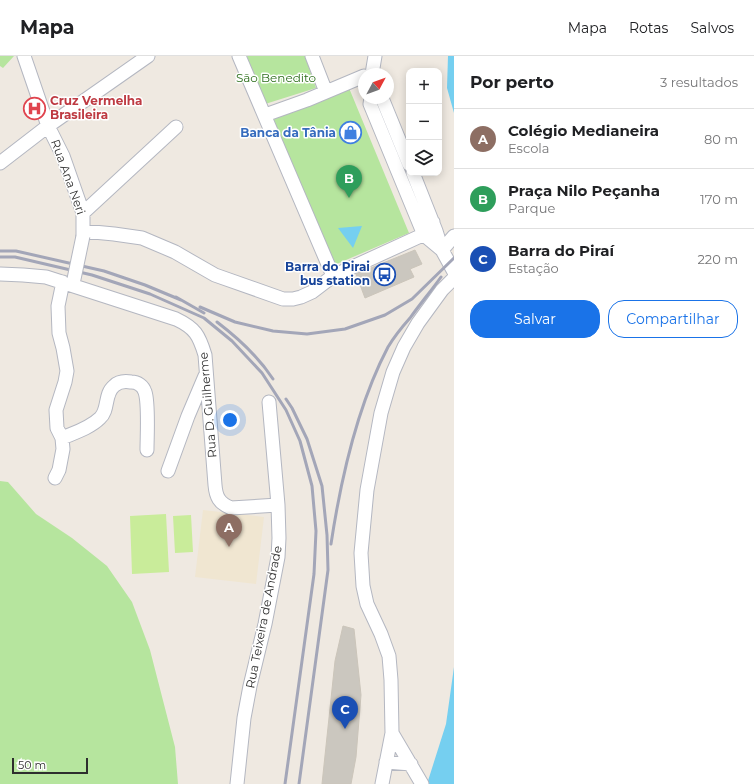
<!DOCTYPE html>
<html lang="pt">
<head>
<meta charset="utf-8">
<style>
  :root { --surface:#fff; --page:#f2f2f2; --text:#202124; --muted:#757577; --line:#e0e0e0; --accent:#1a73e8 }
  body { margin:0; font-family:Montserrat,sans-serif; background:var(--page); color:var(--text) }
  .controls { position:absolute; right:12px; top:12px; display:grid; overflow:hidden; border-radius:8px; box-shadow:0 2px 10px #0003 }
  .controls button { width:36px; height:36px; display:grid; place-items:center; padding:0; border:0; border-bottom:1px solid var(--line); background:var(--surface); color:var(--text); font:20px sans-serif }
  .compass { position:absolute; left:358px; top:12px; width:36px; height:36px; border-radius:50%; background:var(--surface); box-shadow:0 2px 10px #0003; rotate:49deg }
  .scale { position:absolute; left:12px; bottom:10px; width:76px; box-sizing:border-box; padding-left:4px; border:2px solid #2e2e2e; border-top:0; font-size:11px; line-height:14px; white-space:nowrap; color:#2e2e2e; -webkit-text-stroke:3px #fff; paint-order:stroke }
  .you { position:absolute; left:230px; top:364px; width:14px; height:14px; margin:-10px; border:3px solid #fff; border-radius:50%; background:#1a73e8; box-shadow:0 0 0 6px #1a73e833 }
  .badge { display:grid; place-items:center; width:26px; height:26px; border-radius:50%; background:var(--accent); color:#fff; font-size:13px; font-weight:700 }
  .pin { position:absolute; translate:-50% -33px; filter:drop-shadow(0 1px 2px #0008) }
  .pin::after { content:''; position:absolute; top:21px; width:14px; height:12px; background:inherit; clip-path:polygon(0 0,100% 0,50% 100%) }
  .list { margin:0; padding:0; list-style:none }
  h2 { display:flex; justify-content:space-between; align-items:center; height:52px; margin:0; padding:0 16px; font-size:17px }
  h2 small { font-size:13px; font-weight:400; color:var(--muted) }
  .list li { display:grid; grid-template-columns:26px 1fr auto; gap:12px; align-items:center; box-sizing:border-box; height:60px; padding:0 16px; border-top:1px solid var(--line) }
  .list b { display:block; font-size:15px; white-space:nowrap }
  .list p { margin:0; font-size:13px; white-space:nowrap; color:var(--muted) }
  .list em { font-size:13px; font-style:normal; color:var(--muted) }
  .actions { display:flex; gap:8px; padding:12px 16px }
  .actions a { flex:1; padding:9px 0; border:1px solid var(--accent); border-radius:16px; text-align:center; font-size:14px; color:var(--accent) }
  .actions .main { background:var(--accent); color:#fff }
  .icon { flex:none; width:22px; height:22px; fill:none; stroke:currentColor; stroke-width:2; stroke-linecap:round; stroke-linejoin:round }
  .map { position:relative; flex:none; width:454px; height:728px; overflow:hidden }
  header { display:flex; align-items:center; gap:24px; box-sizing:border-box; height:56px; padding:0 20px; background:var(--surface); border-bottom:1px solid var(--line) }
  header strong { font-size:19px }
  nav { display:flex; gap:22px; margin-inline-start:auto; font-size:14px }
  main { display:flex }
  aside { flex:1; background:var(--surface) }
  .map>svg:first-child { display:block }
</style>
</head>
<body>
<header>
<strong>Mapa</strong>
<nav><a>Mapa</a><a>Rotas</a><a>Salvos</a></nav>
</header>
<main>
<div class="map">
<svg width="454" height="728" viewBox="0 0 454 728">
  <rect width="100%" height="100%" fill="#efe9e1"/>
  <path fill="#f0e6d1" d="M203,454L264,461L256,528L195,521Z"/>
  <path fill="#b6e59e" d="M0,0H14L3,12L0,10Z
    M247,0H305L316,32L262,49Z
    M349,32L409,177L332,210L269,59Z
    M0,425L8,426L36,458L72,482L107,510L132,546L150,594L175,691L178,728H0Z"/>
  <path fill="#c9ec9a" d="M166,458L169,516L132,518L130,460Z
    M191,459L193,496L175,497L173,460Z"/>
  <path fill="#75cff0" d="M448,0H454V57L447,32Z
    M362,170L353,192L338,172Z
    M454,611V728H427L446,668Z"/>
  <path fill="#cbc7bf" stroke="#cbc5ba" d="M415,194L422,208L410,213L414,221L365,242L356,218Z
    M343,570L354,573L361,639L356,701L351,728H322L335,605Z"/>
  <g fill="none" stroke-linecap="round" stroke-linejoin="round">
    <defs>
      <path id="minor" d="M24,0L48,70L63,100L83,157V180
        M239,0L333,220
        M312,0L326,36
        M372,18L375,0
        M371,42L370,48L424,179L442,194
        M382,42L409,108
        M265,59L307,44L364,20
        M0,107L48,70L148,0
        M413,117L436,175L442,194L454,216
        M83,157L176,71
        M83,175L114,178L142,182L175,196L215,219L283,243H293L301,241L312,236L333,220L427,177L431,173L433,166
        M442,194L454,180
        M0,218L23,219L46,221L176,263C195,272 199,279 205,299L215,429C216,441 219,447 231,452L278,449
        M62,382C74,377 90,372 100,362C109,354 104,338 114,330C119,325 125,325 131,326C138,326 143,330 145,336C149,347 147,381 147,394
        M168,415L188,360L205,320
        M55,422L59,414L63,393L62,382L57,372L56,354L65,326L67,315L63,292L59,277L58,250L63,226
        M392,677L422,728
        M386,706L411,708
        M237,728L244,662L250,630L265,568L278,501L279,482L278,449L269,346
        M382,728L392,677L391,624L389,600L381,578L367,548L363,530L361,497L367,434L381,357L393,316L404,291L418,267L442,234L454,222"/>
    </defs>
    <use href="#minor" stroke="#b4b7c1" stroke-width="15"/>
    <use href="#minor" stroke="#fff" stroke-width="13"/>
    <path stroke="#a3a6b8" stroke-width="3" d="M0,195H16L104,215L145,229L181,244
      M0,201H15L92,219L150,238L204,262L232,285L262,317L286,354L300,385L312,430L316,475L314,518L285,728
      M176,241L204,257
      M200,251L235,266L273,275L307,278L345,273L385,259L412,243L454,202
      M217,266C238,282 258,300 273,323
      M286,343L292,352L307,383L322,430L327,479L328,514L299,728
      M331,488C341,422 357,350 388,291C394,281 402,271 410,262C420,248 431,235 441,221"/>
    <defs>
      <path id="minor-bridge" d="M74,223L83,180"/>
    </defs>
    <use href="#minor-bridge" stroke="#b4b7c1" stroke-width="15" stroke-linecap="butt"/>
    <use href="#minor-bridge" stroke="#fff" stroke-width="13"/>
  </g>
  <defs>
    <symbol id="hospital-ring" viewBox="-11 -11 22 22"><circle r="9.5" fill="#fff" stroke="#e0444e" stroke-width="1.5"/><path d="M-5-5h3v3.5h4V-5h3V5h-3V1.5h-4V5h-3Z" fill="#e0444e"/></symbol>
    <symbol id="shop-ring" viewBox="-11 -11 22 22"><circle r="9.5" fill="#fff" stroke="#3f7fe0" stroke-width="1.5"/><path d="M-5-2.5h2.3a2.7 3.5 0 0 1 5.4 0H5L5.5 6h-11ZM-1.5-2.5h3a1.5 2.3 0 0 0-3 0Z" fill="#3f7fe0"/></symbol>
    <symbol id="bus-ring" viewBox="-11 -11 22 22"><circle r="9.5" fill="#fff" stroke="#1a4fb4" stroke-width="1.5"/><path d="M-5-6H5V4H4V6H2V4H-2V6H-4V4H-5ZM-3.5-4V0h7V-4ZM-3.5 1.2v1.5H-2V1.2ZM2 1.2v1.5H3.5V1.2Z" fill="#1a4fb4"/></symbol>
  </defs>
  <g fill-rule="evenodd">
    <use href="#hospital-ring" x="22" y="40" width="25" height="25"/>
    <use href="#shop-ring" x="338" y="64" width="25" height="25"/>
    <use href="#bus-ring" x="372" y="206" width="25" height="25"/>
  </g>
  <g text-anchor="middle" stroke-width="3" stroke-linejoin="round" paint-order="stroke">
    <g font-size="12" fill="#2c6e1b" stroke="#fff">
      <text x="276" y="26">São Benedito</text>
    </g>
    <g font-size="12" font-weight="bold" fill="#be3a42" stroke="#fff" text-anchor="start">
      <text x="50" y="49">Cruz Vermelha<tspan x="50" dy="14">Brasileira</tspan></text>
    </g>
    <g font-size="12" font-weight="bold" fill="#366cbe" stroke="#fff" text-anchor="end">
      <text x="336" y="81">Banca da Tânia</text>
    </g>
    <g font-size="12" fill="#2e2e2e" stroke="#fff">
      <text transform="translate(68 121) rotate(70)" y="4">Rua Ana Neri</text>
      <text transform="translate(208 349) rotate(-95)" y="4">Rua D. Guilherme</text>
      <text transform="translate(264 561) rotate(-79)" y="4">Rua Teixeira de Andrade</text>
    </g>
    <g font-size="12" font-weight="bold" fill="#164399" stroke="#fff" text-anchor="end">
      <text x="370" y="215">Barra do Pirai<tspan x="370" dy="14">bus station</tspan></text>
    </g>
  </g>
</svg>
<div class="controls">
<button>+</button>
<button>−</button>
<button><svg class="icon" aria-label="layers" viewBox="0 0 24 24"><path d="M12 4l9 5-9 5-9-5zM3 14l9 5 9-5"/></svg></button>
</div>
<svg class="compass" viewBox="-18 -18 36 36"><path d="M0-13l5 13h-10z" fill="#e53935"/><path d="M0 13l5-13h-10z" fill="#757577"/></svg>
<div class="scale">50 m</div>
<div class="you"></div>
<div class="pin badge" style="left:229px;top:491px;background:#8d6e63">A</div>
<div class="pin badge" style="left:349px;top:142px;background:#2e9e5b">B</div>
<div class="pin badge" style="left:345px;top:673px;background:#1a4fb4">C</div>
</div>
<aside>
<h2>Por perto<small>3 resultados</small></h2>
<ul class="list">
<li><span class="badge" style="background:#8d6e63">A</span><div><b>Colégio Medianeira</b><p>Escola</p></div><em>80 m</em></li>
<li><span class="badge" style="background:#2e9e5b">B</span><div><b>Praça Nilo Peçanha</b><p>Parque</p></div><em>170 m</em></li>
<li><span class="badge" style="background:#1a4fb4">C</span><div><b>Barra do Piraí</b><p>Estação</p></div><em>220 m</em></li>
</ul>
<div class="actions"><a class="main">Salvar</a><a>Compartilhar</a></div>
</aside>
</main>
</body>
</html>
